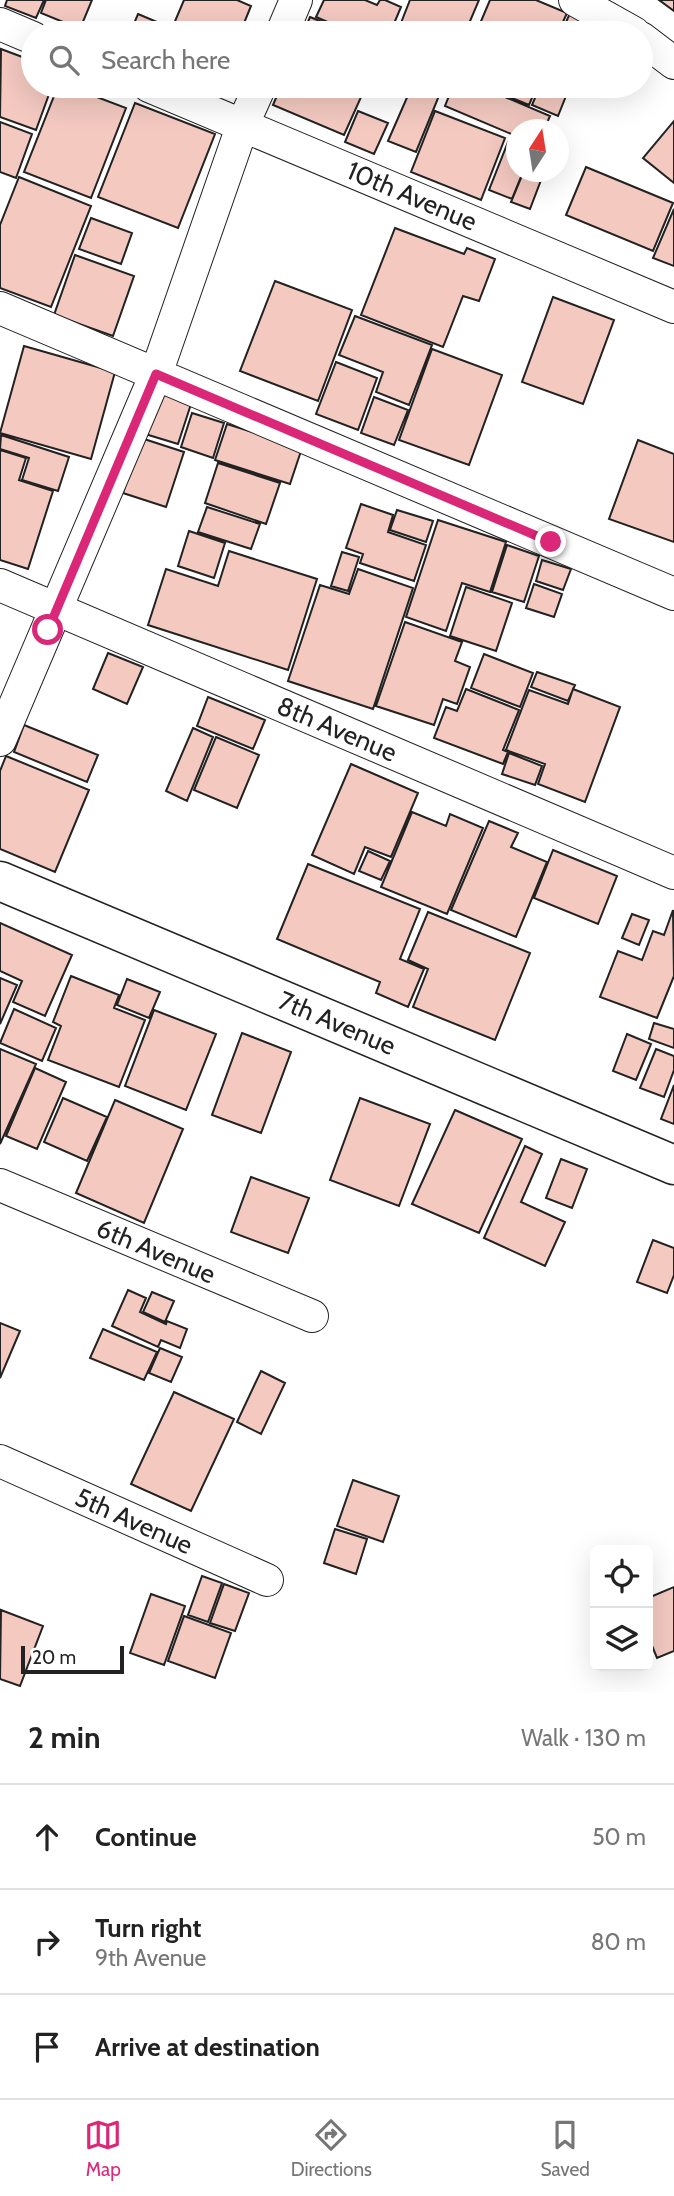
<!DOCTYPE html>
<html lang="en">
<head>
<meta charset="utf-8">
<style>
  :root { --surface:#fff; --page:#f2f2f2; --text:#222; --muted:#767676; --line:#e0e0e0; --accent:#db2777 }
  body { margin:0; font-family:Cabin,sans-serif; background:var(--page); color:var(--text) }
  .controls { position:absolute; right:21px; bottom:21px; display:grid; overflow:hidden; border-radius:10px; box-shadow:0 7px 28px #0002 }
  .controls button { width:63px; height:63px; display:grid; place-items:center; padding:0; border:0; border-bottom:2px solid var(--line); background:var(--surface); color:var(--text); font:35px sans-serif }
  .compass { position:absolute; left:506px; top:119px; width:63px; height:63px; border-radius:50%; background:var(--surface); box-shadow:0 7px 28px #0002; rotate:12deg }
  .scale { position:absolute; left:21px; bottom:18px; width:103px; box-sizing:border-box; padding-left:7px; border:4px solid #222; border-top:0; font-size:19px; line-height:24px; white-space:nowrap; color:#222; -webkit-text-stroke:5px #fff; paint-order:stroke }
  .stop { position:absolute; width:21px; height:21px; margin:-16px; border:5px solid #db2777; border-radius:50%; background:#fff }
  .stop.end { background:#db2777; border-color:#fff; box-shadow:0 2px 7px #0008 }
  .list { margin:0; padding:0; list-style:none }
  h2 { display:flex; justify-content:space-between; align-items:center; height:91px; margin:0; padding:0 28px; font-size:30px }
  h2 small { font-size:23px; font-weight:400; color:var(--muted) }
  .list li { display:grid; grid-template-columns:46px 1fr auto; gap:21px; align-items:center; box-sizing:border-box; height:105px; padding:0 28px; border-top:2px solid var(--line) }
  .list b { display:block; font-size:26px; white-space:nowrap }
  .list p { margin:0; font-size:23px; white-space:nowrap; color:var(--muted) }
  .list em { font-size:23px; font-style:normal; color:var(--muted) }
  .icon { flex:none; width:38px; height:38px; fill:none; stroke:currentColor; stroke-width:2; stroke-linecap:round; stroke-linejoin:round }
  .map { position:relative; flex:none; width:674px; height:1692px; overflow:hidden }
  .search { position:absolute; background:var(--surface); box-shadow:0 7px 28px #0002; left:21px; right:21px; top:21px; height:77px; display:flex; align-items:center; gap:18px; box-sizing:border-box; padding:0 24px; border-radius:38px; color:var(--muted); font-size:26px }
  .sheet { height:406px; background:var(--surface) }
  nav { display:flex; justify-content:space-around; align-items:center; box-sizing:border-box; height:98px; border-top:2px solid var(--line); background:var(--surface); font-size:19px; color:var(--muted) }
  nav a { display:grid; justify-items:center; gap:4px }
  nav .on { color:var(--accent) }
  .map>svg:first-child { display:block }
</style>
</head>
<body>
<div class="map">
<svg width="674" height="1692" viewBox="0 0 674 1692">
  <rect width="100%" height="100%" fill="#fff"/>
  <path fill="#f3c9c0" stroke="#222" stroke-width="2" d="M7,0H44L36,18L5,6Z
    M46,0H92L80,29L41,13Z
    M184,0H237L251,6L240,33H170Z
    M324,0H365L377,5L380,0H385L401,7L390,33H353L316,17Z
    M410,0H479L465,33H397Z
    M490,0H536L567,13L558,33H476Z
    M659,0H674V11Z
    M571,11L616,33H561Z
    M138,14L169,27L167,33H130Z
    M310,17L349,33H303Z
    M1,49L33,61V86H52L36,130L0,117Z
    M58,86H68L126,108L91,198L24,172Z
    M281,86H366L344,135L273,105Z
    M392,86H443L416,152L388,141L409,93Z
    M453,86H479L550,116L544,130H516V136L445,106Z
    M483,86H537L529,105Z
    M540,86H570L558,116L532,105Z
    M135,103L215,134L178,228L98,197Z
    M358,111L388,123L374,154L345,142Z
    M435,111L505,138L481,200L411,172Z
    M674,121V183L643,158Z
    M0,122L32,134L16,178L0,172Z
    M508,142L516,145V172H523L512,199L489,190Z
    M586,167L673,203L653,251L566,215Z
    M523,173L541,180L530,209L511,202Z
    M19,177L91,206L51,307L0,288V225Z
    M674,209V266L653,258Z
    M91,218L132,233L121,264L79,249Z
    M395,228L464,254L467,248L495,259L479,301L463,296L443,347L361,315Z
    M75,255L134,276L113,336L54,315Z
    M275,281L352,310L318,401L240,371Z
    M553,297L614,320L583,404L522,382Z
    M355,316L432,345L409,405L376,392L383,372L339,355Z
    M24,346L115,372L91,459L0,433Z
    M432,349L502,375L469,465L399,440Z
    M336,362L377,378L358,430L316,414Z
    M157,390L192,401L178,444L142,433Z
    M374,397L408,410L394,445L361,433Z
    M192,413L224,423L213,458L181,447Z
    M227,424L302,448L290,484L215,460Z
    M1,435L69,457L58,491L22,480L29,458L0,449Z
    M141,438L184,452L166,507L123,493Z
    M638,440L674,454V542L609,519Z
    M0,450L26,458L19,480L53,491L28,569L0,560Z
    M218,463L280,483L266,524L205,503Z
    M361,504L393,515L388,532L426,545L414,581L360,563L363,554L346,548Z
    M207,507L260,524L251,549L198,532Z
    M397,510L433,521L426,542L390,530Z
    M438,520L506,542L490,592L462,583L446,631L406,617Z
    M189,531L225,543L214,578L178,566Z
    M507,545L539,556L524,602L492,592Z
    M229,551L317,579L288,670L148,625L166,569L218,586Z
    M342,552L359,557L348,591L331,586Z
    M542,560L571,569L563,590L536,581Z
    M358,569L413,588L373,709L288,681L320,585L349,594Z
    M534,584L562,594L554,617L526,608Z
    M466,587L512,603L496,651L450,636Z
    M405,622L462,642L455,661L470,667L457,704L443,699L434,725L376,706Z
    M108,653L143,667L127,704L93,689Z
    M484,654L533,673L520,707L471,688Z
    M537,672L575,685L568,701L531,687Z
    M466,689L519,710L503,750L508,752L503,764L434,738L446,707L457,711Z
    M573,689L620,707L585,802L538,784L545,764L506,750L529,690L568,704Z
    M208,697L265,720L253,749L197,726Z
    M24,725L98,755L87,782L14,752Z
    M193,728L213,737L187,801L166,791Z
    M216,737L259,755L237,808L194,790Z
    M509,753L542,766L535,785L502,774Z
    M6,756L89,790L55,872L0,849V771Z
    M351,764L418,793L391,857L365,847L354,874L312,855Z
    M412,812L446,826L450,814L483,828L447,914L381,887Z
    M489,821L518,833L511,847L547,862L516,937L451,910Z
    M553,850L617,876L598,924L534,898Z
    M368,851L390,861L381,880L359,871Z
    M308,864L420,909L400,959L424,969L408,1007L376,993L380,982L277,939Z
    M673,910L674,976L657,1018L600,997L618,951L642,960L653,931L664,935Z
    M428,912L530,953L495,1040L413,1007L428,969L408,960Z
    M632,914L649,920L639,945L622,938Z
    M0,923L72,955L45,1016L13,1002L22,981L0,971Z
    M71,976L119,995L114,1008L145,1020L119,1087L48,1060L61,1026L53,1022Z
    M0,978L17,985L0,1024Z
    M127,979L160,992L149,1018L117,1005Z
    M14,1009L56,1028L42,1061L0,1043Z
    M154,1010L216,1034L186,1110L125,1086Z
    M654,1023L674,1029V1048L649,1039Z
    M242,1033L291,1052L261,1133L212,1115Z
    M627,1034L651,1044L636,1080L613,1071Z
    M0,1049L36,1064L0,1144Z
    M656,1049L674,1056V1070L664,1097L640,1088Z
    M35,1068L66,1082L37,1149L6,1136Z
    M674,1085V1124L661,1119Z
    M63,1098L107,1117L87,1161L44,1142Z
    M360,1098L430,1124L399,1206L330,1180Z
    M115,1100L183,1129L144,1223L76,1193Z
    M455,1110L522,1139L479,1233L412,1204Z
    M525,1146L542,1154L521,1202L565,1222L545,1266L484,1238Z
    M561,1159L587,1169L572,1208L546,1198Z
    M251,1177L309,1198L288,1253L231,1232Z
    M653,1240L674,1248V1275L667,1293L637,1282Z
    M128,1290L146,1298L140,1312L166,1324L167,1321L187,1329L180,1348L161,1340L158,1347L112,1326Z
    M152,1292L174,1301L165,1322L143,1312Z
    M0,1323L20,1331L0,1378Z
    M103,1329L157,1352L144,1380L90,1358Z
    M160,1348L182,1357L171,1382L149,1373Z
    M261,1371L285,1383L261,1434L237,1422Z
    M174,1392L234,1419L191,1511L131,1484Z
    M353,1480L399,1496L383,1542L337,1526Z
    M335,1529L367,1539L356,1574L324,1563Z
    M202,1576L222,1583L208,1622L188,1615Z
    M224,1584L249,1593L235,1631L210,1623Z
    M674,1587V1651L657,1658L648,1636V1598Z
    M151,1594L185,1606L164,1665L130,1653Z
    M1,1610L43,1626L20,1686L0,1679Z
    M184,1616L231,1633L215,1678L168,1661Z"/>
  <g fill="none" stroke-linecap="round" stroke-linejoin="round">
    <defs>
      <path id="street" d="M575,0L634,33
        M0,24L33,38
        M282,33L296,0
        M641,38L674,63
        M149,86L674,307
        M0,308L674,594
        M0,585L674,873
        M0,740L156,374L243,124L260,86
        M0,1185L312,1316
        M0,1461L267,1580"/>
      <path id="secondary" d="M0,881L674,1165"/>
    </defs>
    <use href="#street" stroke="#222" stroke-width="34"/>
    <use href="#secondary" stroke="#222" stroke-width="41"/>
    <use href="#street" stroke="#fff" stroke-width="32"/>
    <use href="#secondary" stroke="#fff" stroke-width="38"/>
  </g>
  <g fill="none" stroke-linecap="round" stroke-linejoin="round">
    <path stroke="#db2777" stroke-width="9" d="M48,630L156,374L551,542"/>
  </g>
  <g text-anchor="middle" stroke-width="5" stroke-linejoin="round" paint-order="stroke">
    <g font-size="26" fill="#222" stroke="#fff">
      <text transform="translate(412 196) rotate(23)" y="9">10th Avenue</text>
      <text transform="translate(337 729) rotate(23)" y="9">8th Avenue</text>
      <text transform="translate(337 1023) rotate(23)" y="9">7th Avenue</text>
      <text transform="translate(156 1251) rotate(23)" y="9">6th Avenue</text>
      <text transform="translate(134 1521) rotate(24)" y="9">5th Avenue</text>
    </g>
  </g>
</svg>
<div class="controls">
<button><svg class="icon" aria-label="locate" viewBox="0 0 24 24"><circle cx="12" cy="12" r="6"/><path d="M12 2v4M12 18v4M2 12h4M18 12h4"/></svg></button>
<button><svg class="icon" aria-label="layers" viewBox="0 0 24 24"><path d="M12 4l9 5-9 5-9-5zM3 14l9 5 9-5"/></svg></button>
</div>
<svg class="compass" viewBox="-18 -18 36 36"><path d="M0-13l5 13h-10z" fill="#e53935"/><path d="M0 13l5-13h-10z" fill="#767676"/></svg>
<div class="scale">20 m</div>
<div class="stop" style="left:48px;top:630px"></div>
<div class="stop end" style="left:551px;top:542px"></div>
<div class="search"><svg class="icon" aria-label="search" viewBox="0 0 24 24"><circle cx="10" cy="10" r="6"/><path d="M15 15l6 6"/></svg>Search here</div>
</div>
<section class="sheet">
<h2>2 min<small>Walk · 130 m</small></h2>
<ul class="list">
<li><svg class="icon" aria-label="ahead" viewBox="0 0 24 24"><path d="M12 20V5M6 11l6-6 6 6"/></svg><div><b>Continue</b></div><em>50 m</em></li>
<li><svg class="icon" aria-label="right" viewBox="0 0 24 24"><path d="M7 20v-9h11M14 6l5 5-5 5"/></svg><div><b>Turn right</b><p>9th Avenue</p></div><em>80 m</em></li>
<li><svg class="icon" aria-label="arrive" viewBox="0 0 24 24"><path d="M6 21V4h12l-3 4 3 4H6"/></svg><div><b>Arrive at destination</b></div></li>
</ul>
</section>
<nav>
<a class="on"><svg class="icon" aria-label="map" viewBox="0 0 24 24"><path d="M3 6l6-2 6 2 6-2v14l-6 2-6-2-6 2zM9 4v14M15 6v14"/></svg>Map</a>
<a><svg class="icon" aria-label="directions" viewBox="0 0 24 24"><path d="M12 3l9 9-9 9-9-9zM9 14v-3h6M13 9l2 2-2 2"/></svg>Directions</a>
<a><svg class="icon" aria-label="saved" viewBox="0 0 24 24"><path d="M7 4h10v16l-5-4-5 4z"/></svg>Saved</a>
</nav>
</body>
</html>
